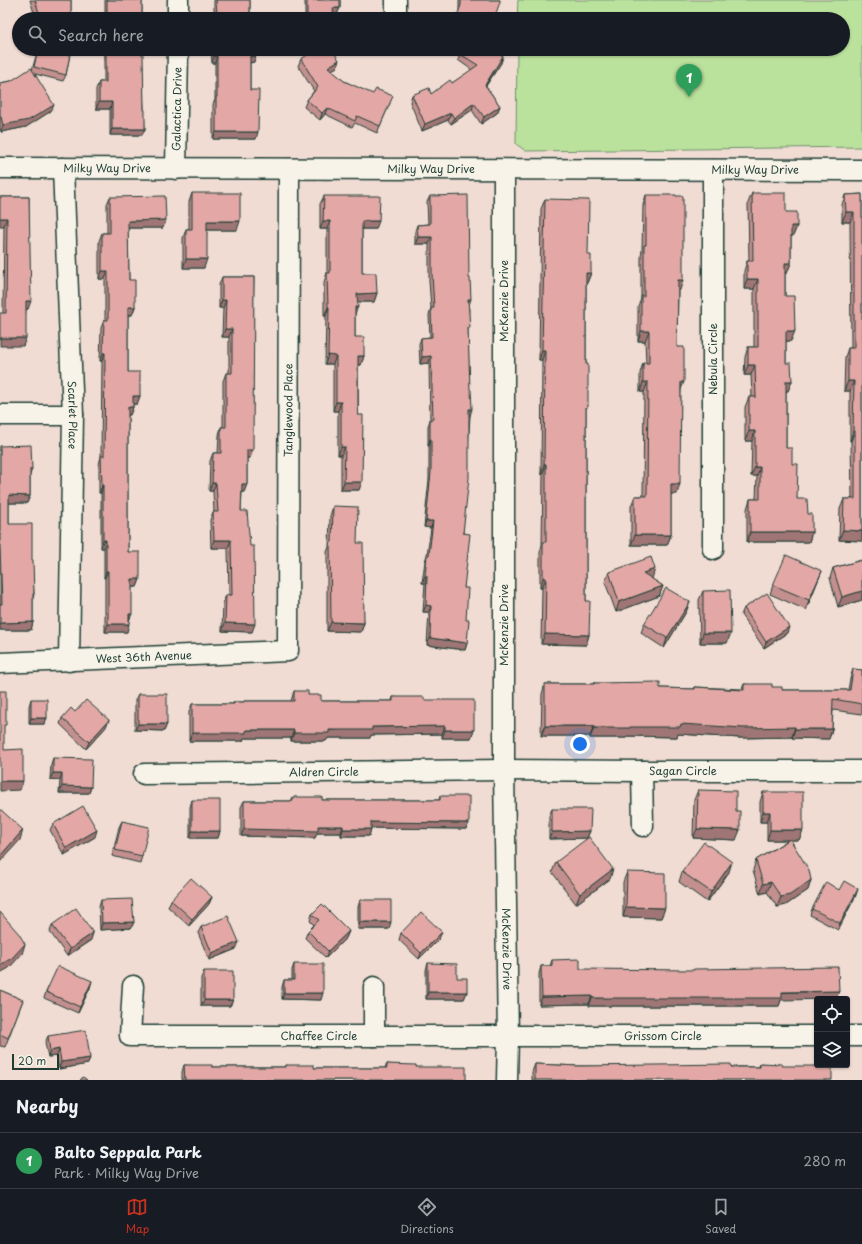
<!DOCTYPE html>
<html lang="en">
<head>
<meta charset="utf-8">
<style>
  :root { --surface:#171b24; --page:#242831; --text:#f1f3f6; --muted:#9ea1a6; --line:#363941; --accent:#c8321e }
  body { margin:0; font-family:"Playpen Sans",sans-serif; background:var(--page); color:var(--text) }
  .controls { position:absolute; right:12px; bottom:12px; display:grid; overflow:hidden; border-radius:4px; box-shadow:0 1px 3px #0004 }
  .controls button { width:36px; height:36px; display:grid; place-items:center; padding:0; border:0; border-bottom:1px solid var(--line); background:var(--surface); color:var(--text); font:20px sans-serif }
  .scale { position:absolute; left:12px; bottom:10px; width:47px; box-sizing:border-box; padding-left:4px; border:2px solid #1f3d34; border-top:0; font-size:11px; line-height:14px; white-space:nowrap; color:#1f3d34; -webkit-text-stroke:3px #f7f3e8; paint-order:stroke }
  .you { position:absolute; left:580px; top:744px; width:14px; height:14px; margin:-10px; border:3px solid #fff; border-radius:50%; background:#1a73e8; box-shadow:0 0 0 6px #1a73e833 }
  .badge { display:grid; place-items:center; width:26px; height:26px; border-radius:50%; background:var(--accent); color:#fff; font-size:13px; font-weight:700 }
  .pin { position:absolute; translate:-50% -33px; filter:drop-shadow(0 1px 2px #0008) }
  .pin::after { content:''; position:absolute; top:21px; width:14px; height:12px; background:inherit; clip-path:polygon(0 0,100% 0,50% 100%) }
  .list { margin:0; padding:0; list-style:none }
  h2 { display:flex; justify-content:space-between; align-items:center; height:52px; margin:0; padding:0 16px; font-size:17px }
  h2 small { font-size:13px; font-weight:400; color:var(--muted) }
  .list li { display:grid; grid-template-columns:26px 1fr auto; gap:12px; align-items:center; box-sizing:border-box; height:56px; padding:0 16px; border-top:1px solid var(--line) }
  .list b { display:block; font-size:15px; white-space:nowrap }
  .list p { margin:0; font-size:13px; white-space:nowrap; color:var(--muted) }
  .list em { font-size:13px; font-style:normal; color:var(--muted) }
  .icon { flex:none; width:22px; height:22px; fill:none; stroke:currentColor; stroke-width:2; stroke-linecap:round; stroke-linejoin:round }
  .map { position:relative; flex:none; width:862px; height:1080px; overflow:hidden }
  .search { position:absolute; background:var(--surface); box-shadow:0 1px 3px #0004; left:12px; right:12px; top:12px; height:44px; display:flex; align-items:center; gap:10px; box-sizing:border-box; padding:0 14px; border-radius:22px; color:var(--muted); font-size:15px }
  .sheet { height:108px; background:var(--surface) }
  nav { display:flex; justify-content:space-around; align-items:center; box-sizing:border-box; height:56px; border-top:1px solid var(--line); background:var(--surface); font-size:11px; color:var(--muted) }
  nav a { display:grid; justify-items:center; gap:2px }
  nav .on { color:var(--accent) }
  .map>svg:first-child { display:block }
</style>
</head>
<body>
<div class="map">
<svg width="862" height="1080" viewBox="0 0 862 1080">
  <rect width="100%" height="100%" fill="#f1dcd4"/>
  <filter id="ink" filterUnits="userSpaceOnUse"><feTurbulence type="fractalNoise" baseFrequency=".025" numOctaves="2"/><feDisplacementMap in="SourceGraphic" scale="8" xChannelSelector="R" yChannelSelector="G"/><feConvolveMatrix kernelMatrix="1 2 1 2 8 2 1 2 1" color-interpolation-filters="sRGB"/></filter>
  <g filter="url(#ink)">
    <path fill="#bbe29d" stroke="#6d9068" d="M518,0H862V147L526,151L516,144L517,49H843V19H517Z"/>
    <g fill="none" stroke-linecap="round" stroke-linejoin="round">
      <defs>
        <g id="minor">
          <path d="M178,19V0"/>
          <path d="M396,19V0"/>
          <path id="s1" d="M0,168L862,170"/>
          <path id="s2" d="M63,168L73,415L69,661"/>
          <path id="s3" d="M176,169L178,49"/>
          <path id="s4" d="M504,170V770L508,1037L507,1080"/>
          <path d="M713,170V549"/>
          <path d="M0,415H73"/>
          <path id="s5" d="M0,663L288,651L289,169"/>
          <path d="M642,771L643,826"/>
          <path id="s6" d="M144,774L504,770L642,771H862"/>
          <path id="s7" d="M133,986L130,1036H817"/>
          <path d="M374,987V1036"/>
          <path d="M847,1036H862"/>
        </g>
      </defs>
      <use href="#minor" stroke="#1f3d34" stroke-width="23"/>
      <use href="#minor" stroke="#f7f3e8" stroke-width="20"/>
    </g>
    <path fill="#c3908f" stroke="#1f3d34" d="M30,0H71V19H36Z
      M105,0H142V19H105Z
      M214,0H250V15L254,19H211L213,15H214Z
      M305,0H340V8L337,14H333L334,19H300V16H305Z
      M459,0H500L459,11Z
      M38,49H71L66,75L63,81L35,74L51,111L26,127L1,132L0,128V83L11,81L32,70Z
      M100,49H141L145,129L142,135H110V109H96V89L99,82H104V52H100Z
      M211,49H256L254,62L250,63V90L256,139H213V104L215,100V63H212Z
      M494,50L503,56L501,63L486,86L500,106L497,113L481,124L472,110L451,124L448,120L422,131L410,102L412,95L431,94L452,83L472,70L458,60L460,54Z
      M301,59L337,67L331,70L344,81L390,103L377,133L355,123L352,127L325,114L320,120L304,107L307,100L314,91L298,66Z
      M192,193L237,230H207L204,268H183V238L186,229H189V202Z
      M752,193L786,212L797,226L793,236H791V263L787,273H785V296L791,341H786V363L792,381L788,391H786V448L792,464L797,499L808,514L812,532L809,542H747V509L750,499H756L757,476H751L752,441H745V407L749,397H752L751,375H744L745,357L748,347H754V289H744V271L747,261H749L748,203Z
      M862,194V541L839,540L840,509L844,499H852L851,441H850V391H844L845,357L848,348H851L850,222H842V205L845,195Z
      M646,195L680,290H678L677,347L681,389L677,494H671V535L667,545H631V506L635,496H643L644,392H640V373L643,363H646L645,341H638V306L641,298V255L642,250L643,205Z
      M324,196L376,229H362V273L377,293L374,302H357L355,314V337L364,356L361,365H358L359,490H341V455H338V411H333V364H325L326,316H324V282L327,273V229H320V204Z
      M430,196L469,305L468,331L470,416L463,533L464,588L467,643L465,650L427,645L429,612H423L425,583H422L425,561L427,555L431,528L424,527L429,479V446H428V426L430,420L429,363L420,364L419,344L421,338L430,337L429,315L431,308L429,281V244H415V231L417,225L428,224L427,202Z
      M0,197H29L28,309H26L23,346L3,313L4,226Z
      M110,197L163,228H128L129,280L135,307L132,315H128V372L140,396L137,404H133V407L130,415H128V552L140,579L137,587H132L129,621L127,632H105V578H104V548H101V493H99V464L101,457L102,361H100L101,328L104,320H105V279H99V241L102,233H107V204Z
      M545,199L588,255L591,273L587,283H586V601L589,635L586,645L541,644L542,588H540V552L542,545L543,474H541L542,360H539L541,209Z
      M222,277H254L250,458H247V484L244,492H242L241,511L252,632L222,631L223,603L226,595H229L228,548H211L210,520L213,512H214L213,491H209L210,461L213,453H218L219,435L221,427H223V381L226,373H229V337H222L223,308H219V285Z
      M0,446L32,469L30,475V496L27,503H9V524L32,560L34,594L33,598V622L31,630H0Z
      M333,506L357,543L364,623L361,632L327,631V552L329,547L330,516Z
      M862,560V600L838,607L830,578L833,568Z
      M822,571L806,610L770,594L773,585Z
      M609,572L652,579L663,586L659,596L616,612L605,582Z
      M703,591L727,643H700L699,600Z
      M690,602L686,612L664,648L641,633L644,624Z
      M744,608L787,633L764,648L741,615Z
      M853,669L862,670V714L833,710L832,729L829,739L792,738V737L740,738L678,734L677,737L627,736L626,738H590V736H541L542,694L545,684H593L594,683L660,688L694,689L695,687L742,689L744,684L772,687L782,690H848L850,679Z
      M294,691L308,695L321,701H392L393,697L424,700L474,730L471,738H442V734L371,735L370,738H328L326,741H291V738H244L243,741H189V712L192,704H233L234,702H244V701H291Z
      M138,694L167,724L164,731L135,730V700Z
      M31,699L47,718L44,724H29V706Z
      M75,712L106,727L86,749L60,724L62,718Z
      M53,758L91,787L89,793H59L60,780L50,779L51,764Z
      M698,790L736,811V840L693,838L694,800Z
      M763,792L803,830L799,840H791L811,880L808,890L786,905L777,907L767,892L760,894L753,870L756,860L788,840H767V822H760V802Z
      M440,796L469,823L466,829L371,828L369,836H341V833H317L315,838L241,836V807L244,801H291L293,797L322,800H439Z
      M192,800L220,831L218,838H190V807Z
      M552,809L590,831L587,838L549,839V816Z
      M122,821L142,856L140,863L112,856L119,827Z
      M53,824L95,837L64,855L50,830Z
      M556,862L610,879L576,904L552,872Z
      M627,872L665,908L661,918L623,917V882Z
      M682,872H729L707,902L679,882Z
      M839,890L856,895L838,930L810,915L812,909Z
      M212,897L209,904L189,926L168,907L171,900Z
      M101,900L134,922L131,928L100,930L99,907Z
      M360,900L389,929H358V907Z
      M312,914L349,931L346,938L326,958L305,938L308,931L314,925L310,921Z
      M52,925L91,940L67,956L50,932Z
      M201,927L236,949L209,960L198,933Z
      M401,933L439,939L419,959L399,940Z
      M552,960L580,969L781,1000L779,1006H589V1004L539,1005V974L541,966H550Z
      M428,963L457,978L467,992L464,999H426V970Z
      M294,964L321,1000L282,999V987L284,980H292V970Z
      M204,971L233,1000L230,1006H201V978Z
      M90,988L78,1013L44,998L46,992Z
      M0,990L23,1000L5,1047L0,1046Z
      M48,1036L88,1064L59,1069L57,1056L48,1057L45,1043Z
      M760,1063L782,1066L832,1080H532V1072L535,1064L579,1066L759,1067Z
      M387,1064L416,1067L466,1080H182V1072L184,1065L212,1067H285V1065L314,1068H385Z"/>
    <path fill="#9f7674" stroke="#1f3d34" d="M333,8H340L337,14H331Z
      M101,49H105L104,52H100Z
      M214,56H217L215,63H212Z
      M250,56H256L254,62L248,63Z
      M503,56L501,63L482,91L485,85Z
      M339,60L337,67L325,74L328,67Z
      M99,102H112L110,109H96Z
      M474,103L472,110L451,124L454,118Z
      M54,105L51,111L26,127L1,132L3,125Z
      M500,106L497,113L481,124L484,117Z
      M327,108L325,114L320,120L322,113Z
      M451,113L448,120L422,131L425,124Z
      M112,129H145L142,135H110Z
      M216,132H258L256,139H213Z
      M846,212H854L850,222H842Z
      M0,218H7L4,226H0Z
      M166,220L163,228H126L128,221Z
      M207,221H240L237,230H204Z
      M323,221H330L327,229H320Z
      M362,221H379L376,229H359Z
      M791,226H797L793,236H787Z
      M418,237H432L429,244H415Z
      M186,259H207L204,268H183Z
      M785,263H791L787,273L782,272Z
      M102,271H108L105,279H99Z
      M586,273H591L587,283H582Z
      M747,279H758L754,289H744Z
      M678,280H683L680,290H674Z
      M377,293L374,302H354L357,294Z
      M468,299H471L469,305Z
      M222,300H226L223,308H219Z
      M26,301H31L28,309H23Z
      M128,307H135L132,315H126Z
      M328,307H329L326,316H324Z
      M355,307H358L354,316Z
      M225,329H232L229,337H222Z
      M641,331H649L645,341H638Z
      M786,331H795L791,341H782Z
      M0,338H26L23,346H0Z
      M542,350H545L542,360H539Z
      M103,353H105L102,361H100Z
      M328,355L336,356L333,364H325Z
      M358,356H364L361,365H355Z
      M431,356L429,363L420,364L422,357Z
      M748,365H755L751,375H744Z
      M786,381H792L788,391H782Z
      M848,381H854L850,391H844Z
      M643,382H648L644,392H640Z
      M681,382H684L680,392Z
      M133,396H140L137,404H130Z
      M336,402H341L338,411H333Z
      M128,407H133L130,415H125Z
      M469,409H472L470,416H467Z
      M749,431H755L752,441H745Z
      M853,431H855L851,441H850Z
      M430,439H431L429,446H428Z
      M341,447H345L341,455H338Z
      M247,450H253L250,458H245Z
      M544,464H546L543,474H541Z
      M755,467H760L757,476H751Z
      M344,482H362L359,490H341Z
      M212,483H216L213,491H209Z
      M242,484H247L244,492H239Z
      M671,484H680L677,494H667Z
      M103,485L101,493H99L102,486Z
      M9,495L30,496L27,503H6Z
      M426,521H433L431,528L424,527Z
      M843,530L862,531V541L839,540Z
      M750,532H812L809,542H747Z
      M635,535H671L667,545H631Z
      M103,540H106L104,548H101Z
      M214,540H231L228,548H211Z
      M655,569L652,579L639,583L643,573Z
      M106,571H108L105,578H104Z
      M822,571L818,580L806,610L809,600Z
      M425,576H427L425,583H422Z
      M543,578H546L542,588H540Z
      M132,579H140L137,587H130Z
      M663,586L659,596L616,612L619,602Z
      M862,591V600L838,607L842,597Z
      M690,602L686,612L664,648L667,638Z
      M426,605L431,606L429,612H423Z
      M129,614H132L129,621Z
      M33,622L31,630H0V623Z
      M331,622L364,623L361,632L327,631Z
      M225,623L255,624L252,632L222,631Z
      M108,624H129L127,632H105Z
      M789,627L787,633L764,648L766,642Z
      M703,633H731L727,643H700Z
      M545,634L589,635L586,645L541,644Z
      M430,638L467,643L465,650L427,645Z
      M31,718H47L44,724H29Z
      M109,720L106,727L86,749L89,742Z
      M138,724H167L164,731L135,730Z
      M681,724L795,727L792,737L740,738L678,734L677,737L627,736L626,738H590L594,728Z
      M445,726L442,734L371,735L370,738H328L326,741H291L294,733L372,727Z
      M545,726H594L590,736H541Z
      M795,729H832L829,739L792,738Z
      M246,730H294L291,738H244L243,741H189L192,733Z
      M445,730H474L471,738H442Z
      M53,773H62L60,780L50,779Z
      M0,781H23L20,790L0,791Z
      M62,786L91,787L89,793H59Z
      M763,812H770L767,822H760Z
      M371,822L469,823L466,829L369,828Z
      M318,826H343L341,833H317L315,838L241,836L244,829Z
      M343,829H371L369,836H341Z
      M697,829L740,830L736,840L693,838Z
      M23,830L20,840L0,862V856Z
      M97,830L95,837L64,855L66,848Z
      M770,830H803L799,840H767Z
      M192,831H220L218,838H190Z
      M590,831L587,838L549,839L552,832Z
      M732,862L729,872L707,902L711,892Z
      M613,869L610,879L576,904L580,894Z
      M811,880L808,890L786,905L777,907L781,897Z
      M771,882L767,892L760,894L763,884Z
      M858,889L856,895L838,930L840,923Z
      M212,897L209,904L189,926L192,919Z
      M626,907L665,908L661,918L623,917Z
      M134,922L131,928L100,930L102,923Z
      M360,922H391L389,929H358Z
      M349,931L346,938L326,958L328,951Z
      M442,932L439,939L419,959L421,953Z
      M93,933L91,940L67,956L70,949Z
      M239,942L236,949L209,960L212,953Z
      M25,944L22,954L9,968L0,973V965Z
      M92,981L90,988L78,1013L80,1007Z
      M839,991L836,999L781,1000L779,1006H589L592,998Z
      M428,992H467L464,999H426Z
      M284,993H323L321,1000L282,999Z
      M592,996L589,1004L539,1005L542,997Z
      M204,1000H233L230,1006H201Z
      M59,1049L57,1056L48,1057L50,1051Z
      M90,1058L88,1064L59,1069L61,1062Z"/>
    <path fill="#e3a8a6" stroke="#1f3d34" d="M35,0H71V19H41Z
      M107,0H142V19H107Z
      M216,0H250V15H254V19H213V15H217Z
      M307,0H340V8H333L334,19H301L300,16H307Z
      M461,0H500V2L494,19H456L461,5Z
      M38,49H71L66,75L34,67Z
      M106,49H141V54H143L144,110H145V129H112V102H99V82H106Z
      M214,49H256V56H250V90H259L258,132H216V97H217V56H214Z
      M317,49H332L339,60L328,67L344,81L373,94L376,89L393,96L380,126L357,116L355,121L327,108L322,113L307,100L318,87L301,59Z
      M464,49H494V50L503,56L485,85L500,106L484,117L474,103L454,118L451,113L425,124L412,95L429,88L431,94L450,80L452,83L478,65L460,54Z
      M31,68L54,105L29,120L3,125L1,117H0V83L11,81Z
      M192,193H240V221H207V259H186V229H192Z
      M752,193H786V212H797V226H791V263H785V296H794L795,331H786V363H791L792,381H786V448H792V464H798L797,499H807L808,514H812V532H750V499H760V467H755V431H749V397H756L755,365H748V347H758V279H747V261H753Z
      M862,194V531L843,530L844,499H855V431H853L854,381H848V348H854V212H846L845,195Z
      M468,195L469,278H470L471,299H468L470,328H468L470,390H471L472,409H469V478L463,533L470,534L464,588H468L466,620H469L467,643L430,638L431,606L426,605L427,576H425L427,555H429L433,521H426L431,472V439H430V419H433L431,356L422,357L421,338L432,337L431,308H434L432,274V237H418L417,225L430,224V196Z
      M646,195H676V196H683V280H678L677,347H684V382H681L680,484H671V535H635V496H647L648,382H643V363H649V331H641V296H644V245H646Z
      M165,196L166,220L128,221L129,280H135V307H128V372H140V396H133V407H128V552H140V579H132V614H129V624H108V571H106V540H103V485L102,486L101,456H104L105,353H103L104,320H108V271H102V233H110V197Z
      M324,196H380L379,221H362V273H376L377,293L357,294L358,307H355V337H364V356H358V415H363L362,482H344L345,447H341V402H336V356L328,355L329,307H328L327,273H330V221H323Z
      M0,197H29L31,301H26V338H0V313H6L7,218H0Z
      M545,199L589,200L588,255H591V273H586V364H588V407H586V601H590L589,635L545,634L546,578H543V542H546V464H544L545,350H542Z
      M222,277H254L253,450H247V484H242L241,511H247L250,546H254L255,624L225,623L226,595H232L231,540H214L213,512H218L216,483H212L213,453H221V427H226V373H232V329H225L226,300H222Z
      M31,445L32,469H30V496L9,495V524H32V560H33L34,594H33V622L0,623V604H2L0,547V446Z
      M333,506L358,507L357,543H363L364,623L331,622L330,542H332Z
      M786,555L822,571L809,600L773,585Z
      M651,557L655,569L643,573L663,586L619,602L609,572Z
      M862,560V591L842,597L833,568Z
      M666,588L690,602L667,638L644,624Z
      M730,590L731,633H703V591Z
      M767,593L789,627L766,642L744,608Z
      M853,669L862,670V704L833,699L832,729H795V727L744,728L681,724L680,727H630V728H594V726H545V684H594V683L660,682V688L695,689V687L744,690V684H772V687H782V690H850Z
      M0,691H6V725H4V750L23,749V781H0Z
      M294,691H308V695H321V701H393V697H424V700H474V730H445V726L372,727V730H329V733H294V730H246V733H192V704H234V702H244V701H294Z
      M138,694H167V724H138Z
      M31,699H47V718H31Z
      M86,700L109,720L89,742L62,718L71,708L75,712Z
      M53,758L92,759L91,787L62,786V773H53Z
      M698,790L736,791V811H740V830L697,829Z
      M763,792H803V830H770V812H763Z
      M440,796H469V823L371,822V829H343V826H318V831L244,829V801H293V797H322V800H440Z
      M192,800H220V831H192Z
      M83,806L97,830L66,848L53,824Z
      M0,809L23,830L0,856Z
      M552,809H591L590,831L552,832Z
      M122,821L149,827L142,856L115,850Z
      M589,837L613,869L580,894L556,862Z
      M790,839L809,870L811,880L790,895L781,897L771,882L763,884L756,860Z
      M704,842L732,862L711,892L682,872Z
      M627,872L665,873V908L626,907Z
      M191,878L212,897L192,919L171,900Z
      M844,881L858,889L840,923L812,909L826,882L839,890Z
      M132,899L134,922L102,923L101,900Z
      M360,900H391V922H360Z
      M322,904L349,931L328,951L308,931L319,920L312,914Z
      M76,908L93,933L70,949L52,925Z
      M0,912L19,934L25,944L12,958L0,965Z
      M421,912L442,932L421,953L401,933Z
      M228,916L239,942L212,953L201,927Z
      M580,959V969L694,970V969L838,967L839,991L782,992V998H592V996L542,997L541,966H552V960Z
      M428,963L457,964V978H467V992H428Z
      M294,964H323V993H284V980H294Z
      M58,966L92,981L80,1007L46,992Z
      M204,971H233V1000H204Z
      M0,990L23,1000L8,1038L0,1034Z
      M86,1030L90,1058L61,1062L59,1049L50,1051L48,1036Z
      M760,1063L782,1064V1066H832V1080H535V1064L579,1066L731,1064V1067H760Z
      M387,1064L416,1065V1067H466V1080H185L184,1065H212V1067H285V1065H314V1068H387Z
      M83,1077L87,1080H80Z"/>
  </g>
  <g text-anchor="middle" stroke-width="4" stroke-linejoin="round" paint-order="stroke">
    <g font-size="11" fill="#1f3d34" stroke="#f7f3e8">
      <text dy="4" stroke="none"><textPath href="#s3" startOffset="60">Galactica Drive</textPath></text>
      <text dy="4" stroke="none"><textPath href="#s1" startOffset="107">Milky Way Drive</textPath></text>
      <text dy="4" stroke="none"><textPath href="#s1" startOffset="431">Milky Way Drive</textPath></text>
      <text dy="4" stroke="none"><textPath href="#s1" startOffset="755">Milky Way Drive</textPath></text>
      <text transform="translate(504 301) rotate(-90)" y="4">McKenzie Drive</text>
      <text transform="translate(713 359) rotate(-90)" y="4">Nebula Circle</text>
      <text dy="4" stroke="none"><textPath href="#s5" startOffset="529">Tanglewood Place</textPath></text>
      <text dy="4" stroke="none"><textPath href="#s2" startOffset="247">Scarlet Place</textPath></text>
      <text transform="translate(504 625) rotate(-90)" y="4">McKenzie Drive</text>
      <text dy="4" stroke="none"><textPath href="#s5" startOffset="144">West 36th Avenue</textPath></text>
      <text dy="4" stroke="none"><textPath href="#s6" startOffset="539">Sagan Circle</textPath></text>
      <text dy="4" stroke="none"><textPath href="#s6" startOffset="180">Aldren Circle</textPath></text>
      <text dy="4" stroke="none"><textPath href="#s4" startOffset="779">McKenzie Drive</textPath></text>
      <text dy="4" stroke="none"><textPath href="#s7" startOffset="239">Chaffee Circle</textPath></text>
      <text dy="4" stroke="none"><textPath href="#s7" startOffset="583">Grissom Circle</textPath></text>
    </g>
  </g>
</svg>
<div class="controls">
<button><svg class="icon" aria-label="locate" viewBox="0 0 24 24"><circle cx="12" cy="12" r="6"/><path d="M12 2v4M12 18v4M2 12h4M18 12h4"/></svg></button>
<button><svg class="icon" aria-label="layers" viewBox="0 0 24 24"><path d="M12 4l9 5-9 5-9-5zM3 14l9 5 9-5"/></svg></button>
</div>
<div class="scale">20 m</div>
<div class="you"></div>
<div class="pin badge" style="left:689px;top:97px;background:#2e9e5b">1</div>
<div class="search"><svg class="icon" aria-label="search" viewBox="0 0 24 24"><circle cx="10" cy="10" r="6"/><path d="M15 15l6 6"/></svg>Search here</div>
</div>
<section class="sheet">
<h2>Nearby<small></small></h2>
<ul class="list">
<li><span class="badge" style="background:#2e9e5b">1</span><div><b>Balto Seppala Park</b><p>Park · Milky Way Drive</p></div><em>280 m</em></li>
</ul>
</section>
<nav>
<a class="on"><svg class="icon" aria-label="map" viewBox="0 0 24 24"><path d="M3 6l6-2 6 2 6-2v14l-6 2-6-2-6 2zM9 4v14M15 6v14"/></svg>Map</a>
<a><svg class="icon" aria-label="directions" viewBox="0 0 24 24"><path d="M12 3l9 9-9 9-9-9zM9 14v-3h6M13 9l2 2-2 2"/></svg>Directions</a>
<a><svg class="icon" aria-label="saved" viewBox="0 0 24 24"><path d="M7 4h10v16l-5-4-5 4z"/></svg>Saved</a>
</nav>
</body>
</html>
